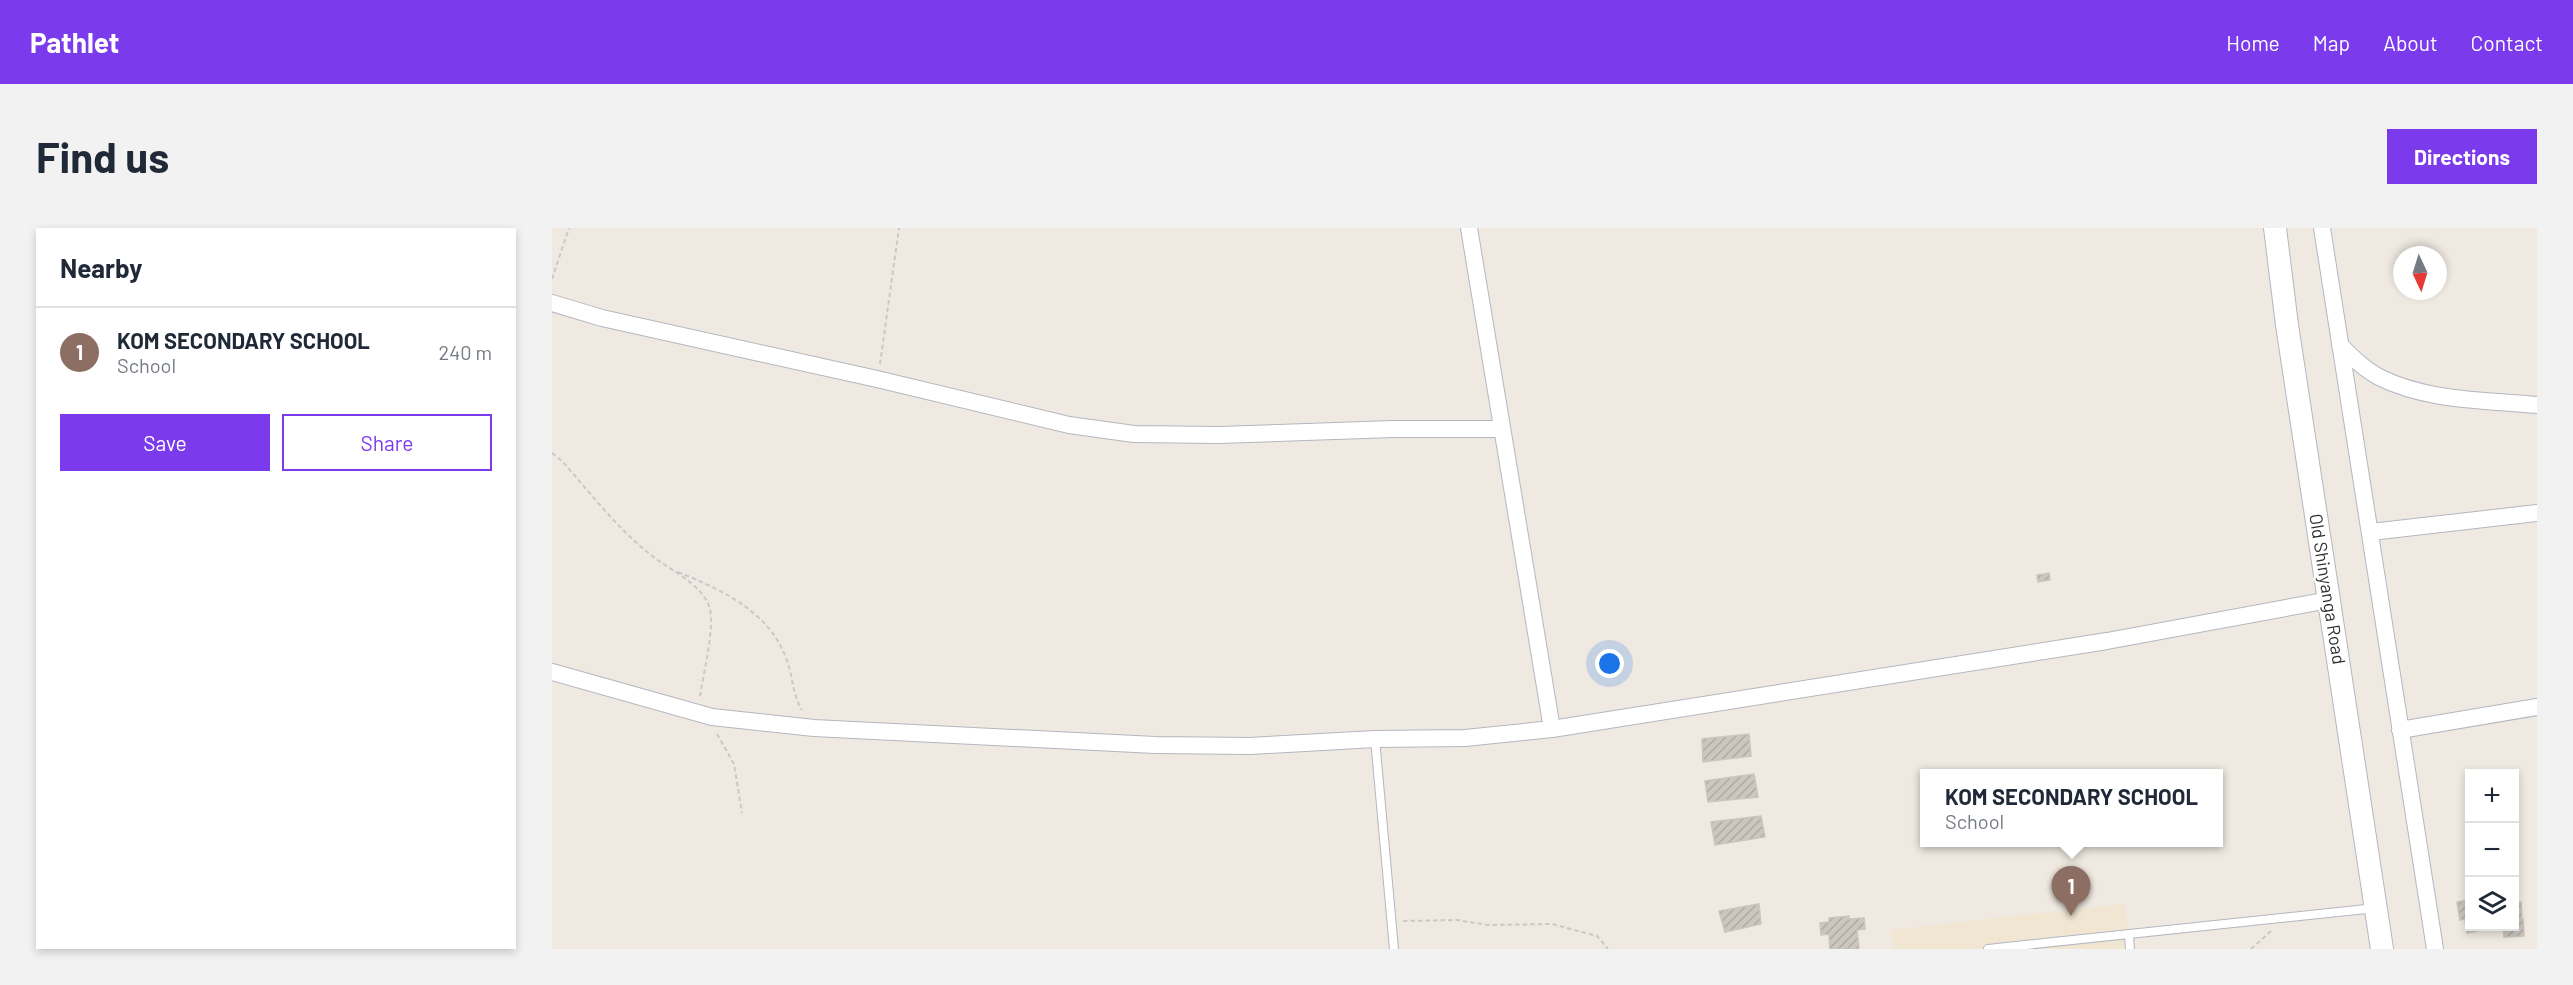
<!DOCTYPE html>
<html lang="en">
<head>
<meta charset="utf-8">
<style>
  :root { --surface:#fff; --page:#f2f2f3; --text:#1f2937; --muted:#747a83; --line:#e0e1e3; --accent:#7c3aed }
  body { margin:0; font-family:Barlow,sans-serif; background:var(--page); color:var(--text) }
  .controls { position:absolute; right:18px; bottom:18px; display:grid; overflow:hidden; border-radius:0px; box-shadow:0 3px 9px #0003 }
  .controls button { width:54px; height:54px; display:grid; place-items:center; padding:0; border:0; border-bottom:2px solid var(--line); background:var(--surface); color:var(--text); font:30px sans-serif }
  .compass { position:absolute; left:1841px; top:18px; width:54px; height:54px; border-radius:50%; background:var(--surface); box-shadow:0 3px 9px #0003; rotate:176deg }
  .you { position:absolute; left:1058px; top:436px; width:21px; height:21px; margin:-15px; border:4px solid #fff; border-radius:50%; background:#1a73e8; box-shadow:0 0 0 9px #1a73e833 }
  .badge { display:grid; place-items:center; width:39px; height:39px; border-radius:50%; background:var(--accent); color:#fff; font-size:20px; font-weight:700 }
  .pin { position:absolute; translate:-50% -50px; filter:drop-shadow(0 2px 3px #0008) }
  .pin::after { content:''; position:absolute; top:32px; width:21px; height:18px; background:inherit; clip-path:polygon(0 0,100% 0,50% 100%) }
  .popup { position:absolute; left:1368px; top:541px; width:303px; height:78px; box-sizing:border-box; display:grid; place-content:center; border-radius:0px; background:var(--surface); filter:drop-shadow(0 2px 4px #0005); font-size:20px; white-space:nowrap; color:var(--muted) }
  .popup b { font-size:22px; color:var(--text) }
  .popup::after { content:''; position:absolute; left:50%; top:100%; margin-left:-12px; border:12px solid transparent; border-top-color:var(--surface) }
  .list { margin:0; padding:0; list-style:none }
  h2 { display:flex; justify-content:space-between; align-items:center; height:78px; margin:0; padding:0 24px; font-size:26px }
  h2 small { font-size:20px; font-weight:400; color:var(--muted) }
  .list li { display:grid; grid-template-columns:39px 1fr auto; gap:18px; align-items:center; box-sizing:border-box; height:90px; padding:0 24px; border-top:2px solid var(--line) }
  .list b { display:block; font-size:22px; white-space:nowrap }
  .list p { margin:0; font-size:20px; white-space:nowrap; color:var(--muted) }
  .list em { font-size:20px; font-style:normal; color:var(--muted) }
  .actions { display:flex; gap:12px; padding:18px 24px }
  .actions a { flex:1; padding:14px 0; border:2px solid var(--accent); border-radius:0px; text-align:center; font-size:21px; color:var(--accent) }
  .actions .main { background:var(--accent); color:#fff }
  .icon { flex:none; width:33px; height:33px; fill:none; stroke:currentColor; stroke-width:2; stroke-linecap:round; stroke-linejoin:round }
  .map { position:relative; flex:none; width:1985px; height:721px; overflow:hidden; border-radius:0px }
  header { display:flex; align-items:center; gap:36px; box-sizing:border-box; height:84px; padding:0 30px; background:var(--accent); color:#fff }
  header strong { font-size:28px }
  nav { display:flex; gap:33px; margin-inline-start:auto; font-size:21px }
  .intro { display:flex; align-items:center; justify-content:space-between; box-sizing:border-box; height:144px; padding:0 36px }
  h1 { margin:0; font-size:42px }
  .button { padding:15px 27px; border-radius:0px; background:var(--accent); color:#fff; font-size:21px; font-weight:700 }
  main { display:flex; gap:36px; padding:0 36px }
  aside { flex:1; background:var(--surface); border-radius:0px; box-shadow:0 3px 9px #0003 }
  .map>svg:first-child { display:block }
</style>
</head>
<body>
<header>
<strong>Pathlet</strong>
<nav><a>Home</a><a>Map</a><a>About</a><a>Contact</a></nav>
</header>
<div class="intro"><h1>Find us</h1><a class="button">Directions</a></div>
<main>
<aside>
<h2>Nearby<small></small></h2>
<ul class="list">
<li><span class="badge" style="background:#8d6e63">1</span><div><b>KOM SECONDARY SCHOOL</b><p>School</p></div><em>240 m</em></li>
</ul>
<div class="actions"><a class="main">Save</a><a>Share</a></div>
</aside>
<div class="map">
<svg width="1985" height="721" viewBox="0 0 1985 721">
  <defs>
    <pattern id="building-hatch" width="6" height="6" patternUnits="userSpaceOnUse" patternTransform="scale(1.5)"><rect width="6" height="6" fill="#cbc7bf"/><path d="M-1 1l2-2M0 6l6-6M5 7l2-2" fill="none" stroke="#afaba4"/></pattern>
  </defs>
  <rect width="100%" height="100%" fill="#efe9e1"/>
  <path fill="#f0e6d1" d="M1573,676L1578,721H1341L1339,702Z"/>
  <path fill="url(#building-hatch)" stroke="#cbc5ba" stroke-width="1.5" d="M1497,345L1498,352L1486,354L1485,347Z
    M1197,506L1199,528L1151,534L1150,511Z
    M1202,546L1206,569L1156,574L1153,553Z
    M1209,588L1213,609L1163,617L1159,594Z
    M1915,665H1918V698L1937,700L1915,705L1913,691L1908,692L1905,674L1916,672Z
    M1962,674H1969L1970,691H1962Z
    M1207,676L1209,696L1173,704L1167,683Z
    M1297,688V691L1312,690L1313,701L1305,702L1307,721H1278L1277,706L1269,707L1268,695L1277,694V690Z
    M1971,691L1972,708L1952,709L1951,698H1962V692Z"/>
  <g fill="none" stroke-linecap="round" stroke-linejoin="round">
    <defs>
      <path id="lane" d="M823,511L842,721
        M1577,707L1578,721
        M1436,721L1824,680"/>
      <path id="street" d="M917,0L1000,501
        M1770,0L1883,721
        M0,75L50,90L325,151L517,197L582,206L666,207L841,201H950
        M1788,117C1800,129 1812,141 1827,149C1874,173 1933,172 1985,177
        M1819,304L1985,285
        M0,444L160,489L262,500L603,517L698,518L823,511L913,510L1000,501L1555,413L1777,372
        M1848,502L1985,479"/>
      <path id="secondary" d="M1723,0L1735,97L1830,721"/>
    </defs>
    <use href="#lane" stroke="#b4b7c1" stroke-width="10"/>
    <use href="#street" stroke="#b4b7c1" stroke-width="18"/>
    <use href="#secondary" stroke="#b4b7c1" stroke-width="24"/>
    <path stroke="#c9c9c9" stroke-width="2" stroke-dasharray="4.5 3" stroke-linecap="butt" d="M0,51L17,0
      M328,136L347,0
      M0,225L11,234C40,267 68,304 103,330C120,343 149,356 157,378C164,396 151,447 148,468
      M126,344C168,361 217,383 234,430C241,447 240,466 250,482
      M165,506L182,536L190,585
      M851,693L905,692L936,697L1000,696L1045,708L1056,721
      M1699,721L1719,703"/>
    <use href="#lane" stroke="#fff" stroke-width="8"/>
    <use href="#street" stroke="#fff" stroke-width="16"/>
    <use href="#secondary" stroke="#fff" stroke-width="22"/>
  </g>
  <g text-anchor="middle" stroke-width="4.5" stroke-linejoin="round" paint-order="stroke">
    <g font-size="18" fill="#2e2e2e" stroke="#fff">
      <text transform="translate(1775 361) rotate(81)" y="6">Old Shinyanga Road</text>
    </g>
  </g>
</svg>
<div class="controls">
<button>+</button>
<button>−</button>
<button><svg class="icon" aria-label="layers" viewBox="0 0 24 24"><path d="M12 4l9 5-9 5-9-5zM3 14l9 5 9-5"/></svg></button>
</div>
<svg class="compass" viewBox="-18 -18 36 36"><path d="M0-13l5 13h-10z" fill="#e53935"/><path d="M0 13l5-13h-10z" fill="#747a83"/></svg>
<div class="you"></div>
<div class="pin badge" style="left:1519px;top:688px;background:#8d6e63">1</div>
<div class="popup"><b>KOM SECONDARY SCHOOL</b>School</div>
</div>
</main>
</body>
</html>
